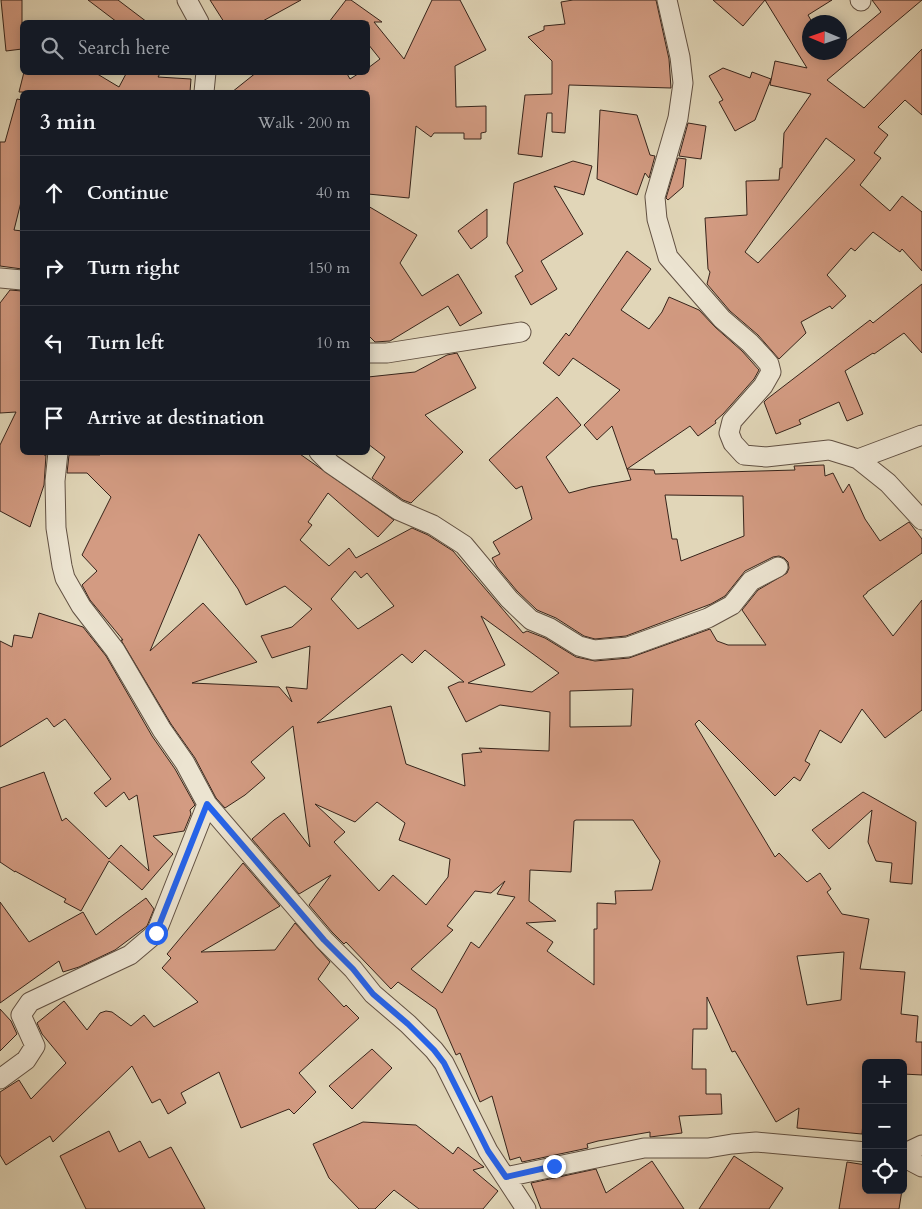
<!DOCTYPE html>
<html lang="en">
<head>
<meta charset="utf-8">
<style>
  :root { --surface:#171b24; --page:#20242c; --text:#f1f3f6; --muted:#9ea1a6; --line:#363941 }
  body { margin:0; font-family:Cardo,serif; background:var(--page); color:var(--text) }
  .controls { position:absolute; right:15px; bottom:15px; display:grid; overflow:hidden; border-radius:8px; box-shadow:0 2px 12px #0003 }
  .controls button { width:45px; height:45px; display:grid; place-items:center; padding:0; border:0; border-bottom:1px solid var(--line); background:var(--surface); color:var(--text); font:25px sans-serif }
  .compass { position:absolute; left:802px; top:15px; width:45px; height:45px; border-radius:50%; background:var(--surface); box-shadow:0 2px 12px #0003; rotate:272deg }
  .stop { position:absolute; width:15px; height:15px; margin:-11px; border:4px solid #2563eb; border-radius:50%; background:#fff }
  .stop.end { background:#2563eb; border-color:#fff; box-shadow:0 1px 5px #0008 }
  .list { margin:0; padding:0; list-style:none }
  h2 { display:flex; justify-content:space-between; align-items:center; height:65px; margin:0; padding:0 20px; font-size:21px }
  h2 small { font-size:16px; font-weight:400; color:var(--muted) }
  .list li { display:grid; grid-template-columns:32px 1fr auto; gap:15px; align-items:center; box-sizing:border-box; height:75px; padding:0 20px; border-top:1px solid var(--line) }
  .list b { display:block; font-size:19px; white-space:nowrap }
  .list em { font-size:16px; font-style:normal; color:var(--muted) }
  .icon { flex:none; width:28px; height:28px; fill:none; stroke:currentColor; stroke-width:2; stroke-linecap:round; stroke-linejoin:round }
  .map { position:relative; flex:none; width:922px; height:1209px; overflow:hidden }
  .search { position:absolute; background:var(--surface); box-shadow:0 2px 12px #0003; left:20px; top:20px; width:350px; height:55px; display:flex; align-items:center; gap:12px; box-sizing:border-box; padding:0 18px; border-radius:8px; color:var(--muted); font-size:19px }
  .panel { position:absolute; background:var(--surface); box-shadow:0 2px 12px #0003; left:20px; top:90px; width:350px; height:365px; border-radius:8px }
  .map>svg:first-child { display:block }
</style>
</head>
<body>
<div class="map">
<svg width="922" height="1209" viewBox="0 0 922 1209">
  <rect width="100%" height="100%" fill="#e1d6b8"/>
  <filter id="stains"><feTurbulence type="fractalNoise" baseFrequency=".004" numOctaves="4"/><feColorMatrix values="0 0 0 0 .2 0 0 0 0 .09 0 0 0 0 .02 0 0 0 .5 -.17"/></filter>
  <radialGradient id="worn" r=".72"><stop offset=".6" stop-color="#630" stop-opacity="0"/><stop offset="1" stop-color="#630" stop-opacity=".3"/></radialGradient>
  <path fill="#d39b82" stroke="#36231a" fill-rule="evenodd" d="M1,0H22V49L6,51Z
    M88,0H118L147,22H117Z
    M210,0H301L261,22H224Z
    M346,0H351L382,22H374L404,59L432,0H460L486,50L455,66L456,107L486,106V132L481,133V139H464V133H434L431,137L416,126L409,198L368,194V92H232L257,72H346L350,79L361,72H368V68L380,59L368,44V22H329Z
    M573,0H656L669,59L671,88L569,85L565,133L552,132V113H547L542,157L518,154L525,95L552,94V61L528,37L544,30V26L565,24L561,2Z
    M713,0H832L808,15L812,22H810V52L831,53L840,52V46L881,12L872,0H922L827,80L864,108L922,49V115L905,100L878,127L888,135L874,153L881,158L860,185L890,211L902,196L922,212V271L902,249L900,252L873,232L855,251L851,248L827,275L846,296L832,309L830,306L801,322L806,333L779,359L758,335L730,311L707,284L710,272L708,269L705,218L747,215L746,181L779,180L780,168H782L784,133L811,94L770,85L775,61L807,68L765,0L743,26ZM826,138L855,160L758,263L745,252Z
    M723,68L750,78L752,72L771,79L755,120L735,131L719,102L723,100L709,76Z
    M24,72H94L119,87L127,72H161L158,77L191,79L190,92H19Z
    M17,99L22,100V198L14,230L22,231V269L0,266V142H5Z
    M600,110L637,115L650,155L655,156L649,178L645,173L637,195L597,179Z
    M688,123L706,126L701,159L679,156Z
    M678,158L686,159L683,187L668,200L666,198Z
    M573,161L592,166L584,195L554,186L583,234L541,261L557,289L531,305L515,276L523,271L507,243L514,183Z
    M368,206L417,235L400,263L422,296L458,274L482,313L460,326L448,306L390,341L375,342L368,335Z
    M487,209V237L471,249L458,231Z
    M627,251L651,269L621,310L649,329L662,312L669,297L699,310L715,327L742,351L759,370L754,379L723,414L715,421L716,423L698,436L690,426L627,469L612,426L597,440L584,425L620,390L573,358L559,376L543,363L566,333L569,336Z
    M922,284V353L904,333L874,354L873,353L845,371L863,414L847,421L839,402L799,420L801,424L776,434L764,402L767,399L870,320L873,323Z
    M10,290L22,291V452H44V455H46L44,485L30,527L0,511V445L16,412L0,413V303Z
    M457,353L476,388L425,415L463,452L411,503L403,500L372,478L385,457L368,444V377L415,372L447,355Z
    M557,397L581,425L546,457L569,493L591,487L631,480L627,469L654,470L655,474L795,470L794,466L824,465L825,476L833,473L843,493L849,484L865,519L880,541L909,522L922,539V553L867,592V593L863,596L893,636L922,600V710L885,738L862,709L841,743L820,730L805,761L810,764L800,781L794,777L775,796L699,720L695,724L775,857L779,853L807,882L820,873L831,889L827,892L842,914L869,919L860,969L905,972L901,1014L918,1016L916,1042H922V1075L903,1074V1063H866V1111H864L862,1134L797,1128L799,1108L776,1122L735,1051L732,1052L707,997V1029H693L692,1069H706V1094H721L722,1114L679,1116L682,1133L650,1137V1132L598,1141L587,1144L588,1148L522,1162L520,1157L510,1160L492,1096L480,1102L460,1053L456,1055L436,1009L398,982L391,989L346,942L344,944L332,932L309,905L331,875L299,894L252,839L274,820L284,813L310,847L293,726L251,762L265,778L245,795L225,808L216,798L195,758L171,724L121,640H123L90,600L82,585L97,571L82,555L111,497L87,473H67L69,455H100V452H297L394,520L378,537L328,493L308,522L312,525L300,540L329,566L349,548L356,558L412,528L428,535L453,551L523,633L527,631L545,638L576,657L595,661L629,658L710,629L717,641L728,645H766L742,610L758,590L787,573L789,568L788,562L784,558L779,556L773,557L745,571L725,596L711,604L626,636L595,639L584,636L556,618L537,610L517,591L497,567L492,558L500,554L493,542L532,519L522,486L516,489L489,460ZM665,495L743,496L744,536L681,561L677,539H672ZM199,534L238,589L246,605L285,586L312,609L292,627L261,636L272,658L310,646L307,689L286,687L292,702L279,687L192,683L257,662L203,603L150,651ZM355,571L361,578L367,573L394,606L358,629L331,599ZM481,616L514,640L559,673L532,692L468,683L505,665ZM425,650L464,682H459L448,687L466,722L500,705L550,712L549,751L479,748L482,752L462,754L465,786L406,764L391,706L317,723L402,654L412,663ZM633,689L631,726L570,727V691ZM377,802L405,823L399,840L450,859L448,877L426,905L393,875L379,891L334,842L345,832L315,804L355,822ZM576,820H633L660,861L652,890L615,891L616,904L597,903V929H594V985L547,951L553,942L526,923L556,921L529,901L530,870L571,872L574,821ZM505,881L497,894L515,897L479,948L471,942L442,993L411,969L453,930L447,926L475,891L491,893ZM844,952L841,1000L807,1005L797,956Z
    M39,613L83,627L106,656L152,736L175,769L195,805L190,810L191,814L184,831L153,836L173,854L142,890L109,861L81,911L64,902L66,899L15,871V872L0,862V788L44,772L62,821L66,818L109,859L121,845L149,871L137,795L129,800L124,792L106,807L94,793L111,779L65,719L54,727L47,718L0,747V641L12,647L14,635L32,638Z
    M863,792L916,822L912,884L890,882L892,863L876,861L868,842L872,810L829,849L812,830Z
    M243,863L280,906L201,952L275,950L295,923L330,962L318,979L344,1007L346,1005L359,1018L299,1073L316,1092L294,1114L289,1109L241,1128L219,1072L181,1093L186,1103L168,1114L160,1099L152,1103L132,1066L53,1142L50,1136L6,1165L0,1155V1092L19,1080L31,1099L66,1063L42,1034L37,1023L64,1001L87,1030L100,1013L106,1011L112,1012L131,1026L144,1015L154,1027L198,1002L162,968L171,958L167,954Z
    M146,898L154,909L147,926L115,950L79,967L63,972L59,961L0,1003V902L29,942L83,912L96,935Z
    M0,1009L11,1021L17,1034L0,1051Z
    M372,1049L392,1068L352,1109L329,1086Z
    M363,1122L416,1125L453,1154L458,1147L484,1167L473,1170L498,1191L483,1209H419L394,1190L375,1209H359L329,1178L313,1144Z
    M109,1131L119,1152L140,1141L149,1158L171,1147L205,1209H86L60,1156Z
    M734,1156L783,1188L769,1209H699Z
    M652,1161L684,1209H541L531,1183L596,1169L606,1193Z
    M847,1162L866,1165V1190H902L899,1209H839Z"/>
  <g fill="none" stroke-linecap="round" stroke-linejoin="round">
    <defs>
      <path id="street" d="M187,0L199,22
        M667,0L680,57L683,83L678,118L655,197L657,219L668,257L722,319L750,343L763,357L769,364L771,372L763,386L732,421L729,433L733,443L744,455L766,457L829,450L858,459L888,483L922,520
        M860,0L861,1
        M204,92L206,72
        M0,278L22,280
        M368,353H387L521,332
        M58,452L55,481L56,528L62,566L65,578L81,606L115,650L162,730L185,763L207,804L324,940L353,969L373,994L408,1024L434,1050L444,1063L488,1151L526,1209
        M319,452L331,464L398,510L433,525L464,545L509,599L531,620L550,628L579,646L594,650L628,647L708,618L732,605L751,581L778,567
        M858,459L922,435
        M0,1079L26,1060L35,1046L21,1015L30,1002L130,955L156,933L207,804
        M903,1154L922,1145
        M903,1157L922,1167
        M506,1177L644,1148H708L732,1144L756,1142L866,1152"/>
    </defs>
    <use href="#street" stroke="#615042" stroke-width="21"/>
    <use href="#street" stroke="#ece4d1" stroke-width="19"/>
  </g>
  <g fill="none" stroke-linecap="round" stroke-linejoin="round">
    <path stroke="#2563eb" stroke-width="6" d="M156,933L207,804L324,940L353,969L373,994L408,1024L434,1050L444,1063L488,1151L506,1177L554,1166"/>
  </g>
  <rect width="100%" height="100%" filter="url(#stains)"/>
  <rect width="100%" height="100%" fill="url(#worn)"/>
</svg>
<div class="controls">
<button>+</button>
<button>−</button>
<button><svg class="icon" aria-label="locate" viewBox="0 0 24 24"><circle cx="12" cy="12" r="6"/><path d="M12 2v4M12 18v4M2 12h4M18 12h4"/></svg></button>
</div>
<svg class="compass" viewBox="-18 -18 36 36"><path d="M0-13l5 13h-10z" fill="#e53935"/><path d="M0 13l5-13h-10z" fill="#9ea1a6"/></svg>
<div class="stop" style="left:156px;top:933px"></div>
<div class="stop end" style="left:554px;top:1166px"></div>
<div class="search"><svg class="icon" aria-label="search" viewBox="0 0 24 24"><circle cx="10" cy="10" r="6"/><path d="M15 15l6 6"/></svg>Search here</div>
<section class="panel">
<h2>3 min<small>Walk · 200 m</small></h2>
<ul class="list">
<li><svg class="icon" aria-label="ahead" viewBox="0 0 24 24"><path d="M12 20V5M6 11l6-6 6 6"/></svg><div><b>Continue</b></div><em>40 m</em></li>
<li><svg class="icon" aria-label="right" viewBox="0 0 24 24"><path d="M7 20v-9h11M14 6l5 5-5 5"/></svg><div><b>Turn right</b></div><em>150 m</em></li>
<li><svg class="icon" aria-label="left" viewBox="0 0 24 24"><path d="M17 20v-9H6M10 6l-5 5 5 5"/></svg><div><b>Turn left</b></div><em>10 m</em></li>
<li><svg class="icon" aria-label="arrive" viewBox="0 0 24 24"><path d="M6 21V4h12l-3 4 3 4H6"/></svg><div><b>Arrive at destination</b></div></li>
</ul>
</section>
</div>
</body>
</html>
